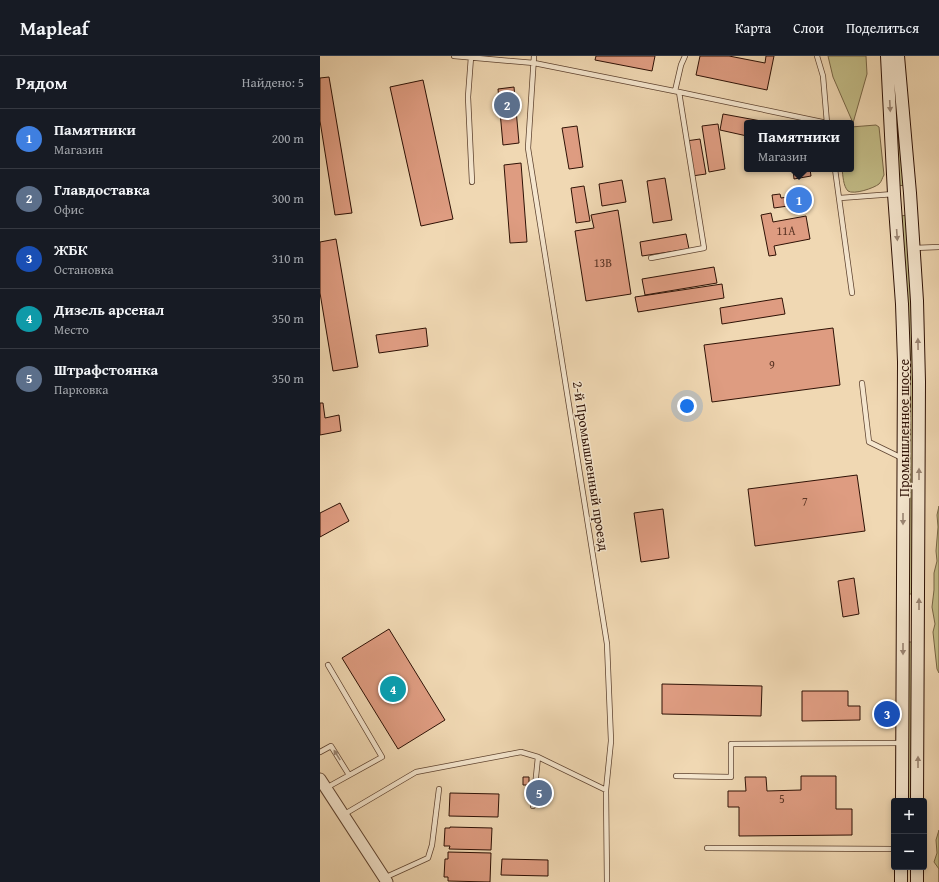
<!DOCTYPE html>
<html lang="ru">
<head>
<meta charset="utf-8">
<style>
  :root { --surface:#171b24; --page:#20242c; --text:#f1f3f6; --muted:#9ea1a6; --line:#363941; --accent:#1a73e8 }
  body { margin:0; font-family:"Gentium Book Plus",serif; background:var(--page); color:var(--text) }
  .controls { position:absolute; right:12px; bottom:12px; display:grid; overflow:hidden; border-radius:4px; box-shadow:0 2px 6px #0003 }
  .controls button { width:36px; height:36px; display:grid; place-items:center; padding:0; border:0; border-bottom:1px solid var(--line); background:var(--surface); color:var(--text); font:20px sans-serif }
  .you { position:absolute; left:367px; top:350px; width:14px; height:14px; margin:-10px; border:3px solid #fff; border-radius:50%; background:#1a73e8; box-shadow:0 0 0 6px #1a73e833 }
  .badge { display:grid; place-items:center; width:26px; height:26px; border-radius:50%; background:var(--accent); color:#fff; font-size:13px; font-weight:700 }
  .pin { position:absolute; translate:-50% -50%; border:2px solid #fff; box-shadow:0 1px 4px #0006 }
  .popup { position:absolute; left:424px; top:64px; width:110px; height:52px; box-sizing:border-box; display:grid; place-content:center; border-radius:4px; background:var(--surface); filter:drop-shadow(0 1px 3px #0005); font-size:13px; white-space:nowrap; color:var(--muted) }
  .popup b { font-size:15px; color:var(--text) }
  .popup::after { content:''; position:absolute; left:50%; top:100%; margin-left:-8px; border:8px solid transparent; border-top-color:var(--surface) }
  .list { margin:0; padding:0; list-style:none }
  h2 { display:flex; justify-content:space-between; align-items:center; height:52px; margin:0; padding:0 16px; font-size:17px }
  h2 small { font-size:13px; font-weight:400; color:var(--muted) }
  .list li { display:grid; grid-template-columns:26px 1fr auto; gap:12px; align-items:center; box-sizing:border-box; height:60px; padding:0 16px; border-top:1px solid var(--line) }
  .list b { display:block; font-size:15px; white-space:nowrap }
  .list p { margin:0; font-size:13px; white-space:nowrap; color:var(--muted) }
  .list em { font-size:13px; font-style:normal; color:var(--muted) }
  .map { position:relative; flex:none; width:619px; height:826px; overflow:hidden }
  header { display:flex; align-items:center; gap:24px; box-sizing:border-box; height:56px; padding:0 20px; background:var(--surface); border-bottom:1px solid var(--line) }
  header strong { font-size:19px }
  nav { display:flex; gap:22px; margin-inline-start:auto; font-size:14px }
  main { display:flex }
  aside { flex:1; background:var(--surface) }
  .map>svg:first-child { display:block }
</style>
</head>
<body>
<header>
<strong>Mapleaf</strong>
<nav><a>Карта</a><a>Слои</a><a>Поделиться</a></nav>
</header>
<main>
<aside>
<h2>Рядом<small>Найдено: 5</small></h2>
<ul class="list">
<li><span class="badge" style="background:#3f7fe0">1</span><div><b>Памятники</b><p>Магазин</p></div><em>200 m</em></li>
<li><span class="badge" style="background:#5c6f8a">2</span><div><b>Главдоставка</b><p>Офис</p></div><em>300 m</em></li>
<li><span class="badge" style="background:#1a4fb4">3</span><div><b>ЖБК</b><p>Остановка</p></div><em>310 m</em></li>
<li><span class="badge" style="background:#0f9aa8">4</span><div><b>Дизель арсенал</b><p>Место</p></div><em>350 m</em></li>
<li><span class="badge" style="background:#5c6f8a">5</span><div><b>Штрафстоянка</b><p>Парковка</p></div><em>350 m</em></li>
</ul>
</aside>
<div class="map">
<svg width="619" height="826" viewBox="0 0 619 826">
  <rect width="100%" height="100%" fill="#f0d8b3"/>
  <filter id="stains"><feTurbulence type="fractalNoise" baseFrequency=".005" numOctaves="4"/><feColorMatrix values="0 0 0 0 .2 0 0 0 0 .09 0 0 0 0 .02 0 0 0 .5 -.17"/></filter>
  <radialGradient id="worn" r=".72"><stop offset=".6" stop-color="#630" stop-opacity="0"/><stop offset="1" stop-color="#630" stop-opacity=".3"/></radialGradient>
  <path fill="#c2bc87" stroke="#786646" d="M508,0H546L547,18L533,67L513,21Z
    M576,65H579L585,129L578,130Z
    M556,69L559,71L564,119C562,122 562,125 559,128C554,132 534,139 528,135C523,130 523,119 522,113H531V71Z
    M587,159L593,241L594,538H587L581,160Z
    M619,450V617L617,613L615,595L613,576L615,568L612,551L614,534V517L617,505L616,495L618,471L617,459Z
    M587,586H594L593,745H587Z
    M619,774V826V813L614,806L617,797L616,784Z"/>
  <path fill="#de9c81" stroke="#2e1105" d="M276,0H335L332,15L275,4Z
    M380,0H409L445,7L446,0H454L447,34L376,19Z
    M9,21L32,157L15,159L0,65V22Z
    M103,24L133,163L101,170L70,31Z
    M194,31L199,87L183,89L178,33Z
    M403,58L452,67H427V80L400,74Z
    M398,68L405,113L389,116L382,70Z
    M257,70L263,111L249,113L242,72Z
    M380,83L386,118L372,120L366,85Z
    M201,107L207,186L190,187L184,109Z
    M473,113H490L491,120L474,123Z
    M345,122L352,164L333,167L327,125Z
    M302,124L306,146L282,150L279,128Z
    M264,130L270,165L256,167L251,132Z
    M460,138L461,142L481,139L482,148L454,152L452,139Z
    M298,154L311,238L266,245L255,175L274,172L271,159Z
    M451,157L453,166L486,160L490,183L454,190L456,199L449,200L441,159Z
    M366,178L369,193L322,200L320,186Z
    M16,183L38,311L13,315L0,237V186Z
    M394,211L397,227L325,239L322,223Z
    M402,228L404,242L318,256L315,241Z
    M462,242L465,258L402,268L400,252Z
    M106,272L108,290L59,297L56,279Z
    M513,272L520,329L392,346L384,289Z
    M0,347H3L5,362L19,359L21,375L0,379Z
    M537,419L545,475L435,490L428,433Z
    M20,447L29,465L0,481V457Z
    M343,453L349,502L321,506L314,457Z
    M534,522L539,558L523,561L518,525Z
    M69,573L125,664L78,693L22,602Z
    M342,628L442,630L441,660L342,658Z
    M482,635H528V650H540V664L482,665Z
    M481,720H516V753H532V779L419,780V751H408V735H426L425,721H446L447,735L481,734Z
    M203,721H209V729H203Z
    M130,737L179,738L178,761L129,760Z
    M130,771L172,772L171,794L129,793L130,790H124L125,772H130Z
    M128,796L171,797L170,826L128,825V821H124L125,803H128Z
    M182,803L228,804V820L181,819Z"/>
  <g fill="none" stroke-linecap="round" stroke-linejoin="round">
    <defs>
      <path id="service" d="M134,0L214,7L359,36L507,67
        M214,0L208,92L287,588L291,685L286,734L287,826
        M497,0L503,20L507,67
        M151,1L148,41L152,126
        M355,35L361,9L365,0
        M515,113L532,237
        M520,142L574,138
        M594,192L619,191
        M331,202L384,192L359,36
        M542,327L549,386L582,402
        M0,696L11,690L29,719
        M356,720L411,721V688L581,687
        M6,732L62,701L8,609
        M213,750L218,701
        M23,759L96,716L201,696L218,701L286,734
        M387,792L574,793
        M64,822L108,802L112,789L119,733"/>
      <path id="tertiary" d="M0,723L67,826"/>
      <path id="secondary" d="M567,0L574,138L582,248L584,306L582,745
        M578,0L590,137L597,245L599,326L597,745
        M581,826V811
        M597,826V811"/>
    </defs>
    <use href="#service" stroke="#5e4330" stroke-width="6"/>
    <use href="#tertiary" stroke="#5e4330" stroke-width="13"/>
    <use href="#secondary" stroke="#2e1105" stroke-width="14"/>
    <use href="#service" stroke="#f5e6ce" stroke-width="4.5"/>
    <use href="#tertiary" stroke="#f5e6ce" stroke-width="11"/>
    <use href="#secondary" stroke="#f5e6ce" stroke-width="12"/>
  </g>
  <defs><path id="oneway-solid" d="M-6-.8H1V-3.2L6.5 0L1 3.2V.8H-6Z"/></defs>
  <g fill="#9b8674">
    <use href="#oneway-solid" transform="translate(570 50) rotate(87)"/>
    <use href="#oneway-solid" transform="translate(577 179) rotate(86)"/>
    <use href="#oneway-solid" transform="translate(598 288) rotate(-91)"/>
    <use href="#oneway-solid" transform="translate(599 418) rotate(-90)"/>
    <use href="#oneway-solid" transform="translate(583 463) rotate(90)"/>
    <use href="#oneway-solid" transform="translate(599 548) rotate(-90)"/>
    <use href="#oneway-solid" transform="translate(583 593) rotate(90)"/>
    <use href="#oneway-solid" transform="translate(17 699) rotate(-122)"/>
    <use href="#oneway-solid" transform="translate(598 706) rotate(-90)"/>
  </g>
  <g text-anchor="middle" stroke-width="3" stroke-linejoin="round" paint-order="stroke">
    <g font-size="12" fill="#5a3424">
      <text x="466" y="179">11А</text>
      <text x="283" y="211">13В</text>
      <text x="452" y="313">9</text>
      <text x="485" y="450">7</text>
      <text x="462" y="747">5</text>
    </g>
    <g font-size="14" fill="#2e1105" stroke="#f5e6ce">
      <text transform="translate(584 372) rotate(-90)" y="5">Промышленное шоссе</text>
      <text transform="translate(271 410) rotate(81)" y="5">2-й Промышленный проезд</text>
    </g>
  </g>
  <rect width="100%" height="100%" filter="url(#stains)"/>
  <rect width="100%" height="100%" fill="url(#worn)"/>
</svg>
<div class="controls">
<button>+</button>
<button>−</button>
</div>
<div class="you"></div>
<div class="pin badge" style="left:479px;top:144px;background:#3f7fe0">1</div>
<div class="popup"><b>Памятники</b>Магазин</div>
<div class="pin badge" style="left:187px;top:49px;background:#5c6f8a">2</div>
<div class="pin badge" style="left:567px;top:658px;background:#1a4fb4">3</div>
<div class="pin badge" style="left:73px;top:633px;background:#0f9aa8">4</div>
<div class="pin badge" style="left:219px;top:737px;background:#5c6f8a">5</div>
</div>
</main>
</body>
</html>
